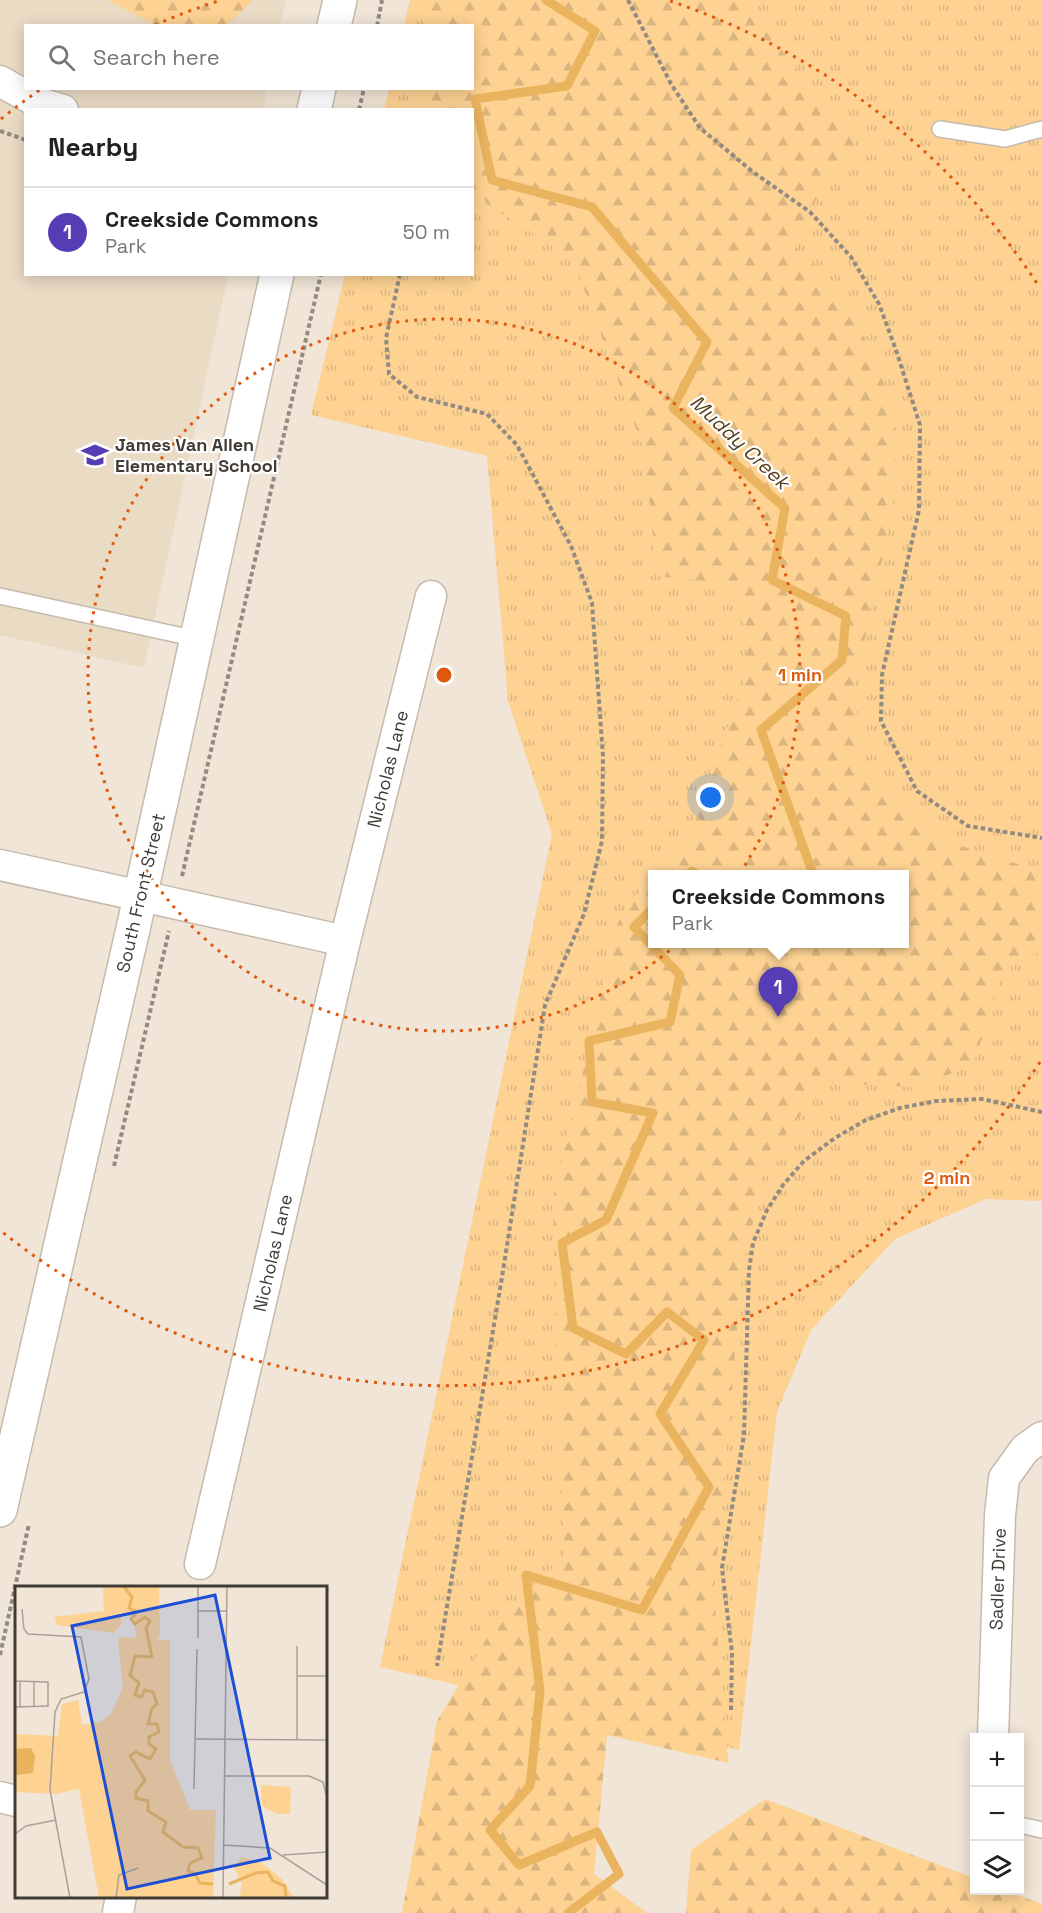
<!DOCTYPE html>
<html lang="en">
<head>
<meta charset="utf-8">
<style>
  :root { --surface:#fff; --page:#f6f6f6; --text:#222; --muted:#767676; --line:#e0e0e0; --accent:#563db5 }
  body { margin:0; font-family:"Space Grotesk",sans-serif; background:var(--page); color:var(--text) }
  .controls { position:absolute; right:18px; bottom:18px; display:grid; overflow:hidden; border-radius:0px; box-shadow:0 3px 15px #0003 }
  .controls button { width:54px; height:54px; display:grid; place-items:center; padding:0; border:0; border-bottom:2px solid var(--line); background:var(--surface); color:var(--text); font:30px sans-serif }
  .you { position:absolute; left:711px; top:798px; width:21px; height:21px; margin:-15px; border:4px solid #fff; border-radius:50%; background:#1a73e8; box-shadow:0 0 0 9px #1a73e833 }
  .badge { display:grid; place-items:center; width:39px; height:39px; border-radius:50%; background:var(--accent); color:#fff; font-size:20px; font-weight:700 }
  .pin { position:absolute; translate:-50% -50px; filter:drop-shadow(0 2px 3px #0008) }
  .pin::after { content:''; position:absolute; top:32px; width:21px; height:18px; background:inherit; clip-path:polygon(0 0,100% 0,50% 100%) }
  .popup { position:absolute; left:648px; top:870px; width:261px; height:78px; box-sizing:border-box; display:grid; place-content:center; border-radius:0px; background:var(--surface); filter:drop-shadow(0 2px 4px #0005); font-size:20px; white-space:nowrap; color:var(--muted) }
  .popup b { font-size:22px; color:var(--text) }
  .popup::after { content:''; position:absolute; left:50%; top:100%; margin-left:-12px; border:12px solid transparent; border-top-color:var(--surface) }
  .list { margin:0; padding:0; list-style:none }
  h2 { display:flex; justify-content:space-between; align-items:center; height:78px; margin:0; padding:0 24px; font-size:26px }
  h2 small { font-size:20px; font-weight:400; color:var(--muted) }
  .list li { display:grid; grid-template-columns:39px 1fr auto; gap:18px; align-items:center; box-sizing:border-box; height:90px; padding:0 24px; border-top:2px solid var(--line) }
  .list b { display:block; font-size:22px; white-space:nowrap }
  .list p { margin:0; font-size:20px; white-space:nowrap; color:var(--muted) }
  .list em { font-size:20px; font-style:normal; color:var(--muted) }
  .icon { flex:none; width:33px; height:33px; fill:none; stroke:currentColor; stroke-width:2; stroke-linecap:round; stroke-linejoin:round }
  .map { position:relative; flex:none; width:1042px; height:1913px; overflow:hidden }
  .search { position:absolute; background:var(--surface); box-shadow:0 3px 15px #0003; left:24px; top:24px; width:450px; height:66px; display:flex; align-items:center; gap:15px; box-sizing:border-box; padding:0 21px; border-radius:0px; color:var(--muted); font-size:22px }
  .panel { position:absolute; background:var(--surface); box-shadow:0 3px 15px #0003; left:24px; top:108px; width:450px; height:168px; border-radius:0px }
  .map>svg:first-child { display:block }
</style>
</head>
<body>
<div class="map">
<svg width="1042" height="1913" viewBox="0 0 1042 1913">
  <defs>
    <pattern id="grass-tufts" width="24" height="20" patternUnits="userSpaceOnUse" patternTransform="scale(1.5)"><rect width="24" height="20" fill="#fdd293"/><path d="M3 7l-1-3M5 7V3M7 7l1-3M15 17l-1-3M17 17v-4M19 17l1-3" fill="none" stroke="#dab57f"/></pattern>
    <pattern id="forest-firs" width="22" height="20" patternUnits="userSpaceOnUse" patternTransform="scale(1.5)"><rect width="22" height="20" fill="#fdd293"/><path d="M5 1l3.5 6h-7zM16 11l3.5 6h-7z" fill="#dab57f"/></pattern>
  </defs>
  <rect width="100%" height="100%" fill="#f0e5d6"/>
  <path fill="#eadbc5" d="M0,0H286L280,25L26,26V88L267,89L263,109L26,110V274L228,275L144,668L0,635Z"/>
  <path fill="url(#grass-tufts)" fill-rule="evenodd" d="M410,0H1042V1201L986,1199L895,1239L811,1330L777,1412L739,1750L380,1667L552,834L508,701L487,456L311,415L345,275L472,274V110L384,109L389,89L472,88V26L404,25ZM652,874H904V944H652Z"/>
  <path fill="url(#forest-firs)" d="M107,0H253L227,25H156Z
    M428,0H740L856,141L789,240L852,307L896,413L893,511L855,683L861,771L943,840L1042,872V951L1003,971L973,1066L911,1087L829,1083L771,1149L743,1264L714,1590L724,1730L729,1763L607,1735L594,1874L647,1913H402L437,1721L487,1638L565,1554L557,1401L553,1199L620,915L652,878V944H904V874H655L687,838L748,670L739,585L657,576L644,450L573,259L487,204L473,181L472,110L427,109L422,89L472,88V26L423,25Z
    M765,1799L974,1878V1890L1006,1891L1042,1904V1913H686L691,1850Z"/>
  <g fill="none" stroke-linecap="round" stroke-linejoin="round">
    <path stroke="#eab45f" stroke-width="9" d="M546,0L595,31L567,86L475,99L492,180L592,207L707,342L673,408L785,508L772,580L846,616L842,660L761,730L813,874
      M688,874L692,871L697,874
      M568,1913L619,1874L597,1832L519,1865L490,1830L530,1786L540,1691L526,1575L642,1610L709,1487L660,1414L704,1340L667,1312L626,1354L573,1328L562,1243L606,1220L653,1113L592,1102L589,1041L670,1022L680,975L634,927L652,909"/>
    <defs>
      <path id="service" d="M940,129L1005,139L1042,129
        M0,596L197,639
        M1020,1825L1042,1830"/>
      <path id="minor" d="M0,81L39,103L63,110
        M0,865L345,941
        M200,1564L345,941L431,596
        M993,1738L1000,1515L1004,1478L1025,1449L1042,1437
        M0,1797L16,1801
        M118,1913L121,1896"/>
      <path id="tertiary" d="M334,26L340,0
        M314,110L319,88
        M0,1510L133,929L277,274"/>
    </defs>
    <use href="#service" stroke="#c5baac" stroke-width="18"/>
    <use href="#minor" stroke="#c5baac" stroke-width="33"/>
    <use href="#tertiary" stroke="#c5baac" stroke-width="36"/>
    <path stroke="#938b81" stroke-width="4" stroke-dasharray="4.5 3" stroke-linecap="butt" d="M628,0L671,84L700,128L753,172L810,212L851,257L879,304L896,350L920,425L919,510L882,675L881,721L917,791L968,826L1042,838
      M377,26L382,0
      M359,110L364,88
      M0,131L26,140
      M400,274L386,338L389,374L417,397L487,414L517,445L571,546L592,603L603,756L602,841L584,914L545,1005L502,1277L437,1666
      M182,876L321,274
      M114,1166L169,931
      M0,1655L29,1524
      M731,1710L732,1653L722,1568L744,1435L749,1270L753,1243L767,1210L783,1185L804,1161L835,1138L866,1120L900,1108L936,1101L982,1099L1042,1112"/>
    <use href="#service" stroke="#fff" stroke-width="15"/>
    <use href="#minor" stroke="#fff" stroke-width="30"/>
    <use href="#tertiary" stroke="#fff" stroke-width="33"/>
  </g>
  <g fill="none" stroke="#e0580e" stroke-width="3" stroke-dasharray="3 6">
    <circle cx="444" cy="675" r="356"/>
    <path d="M1040 1062A711 711 0 0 1 1 1231M1 119A711 711 0 0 1 41 89M155 25A711 711 0 0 1 218 1M670 1A711 711 0 0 1 1040 288"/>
  </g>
  <defs>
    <symbol id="school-bare" viewBox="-9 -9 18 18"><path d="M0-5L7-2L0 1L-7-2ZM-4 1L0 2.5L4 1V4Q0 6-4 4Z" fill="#563db5" stroke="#fff" stroke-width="2.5" paint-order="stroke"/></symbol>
  </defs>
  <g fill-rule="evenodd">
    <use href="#school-bare" x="76" y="436" width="38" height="38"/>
  </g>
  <g text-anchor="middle" stroke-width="4.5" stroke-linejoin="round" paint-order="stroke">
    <g font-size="18" font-weight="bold" fill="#403b35" stroke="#fff" text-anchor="start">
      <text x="115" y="451">James Van Allen<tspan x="115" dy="21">Elementary School</tspan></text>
    </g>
    <g font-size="18" fill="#403b35" stroke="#fff">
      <text transform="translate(388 769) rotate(-76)" y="6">Nicholas Lane</text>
      <text transform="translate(141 893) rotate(-77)" y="6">South Front Street</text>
      <text transform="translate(273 1253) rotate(-77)" y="6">Nicholas Lane</text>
      <text transform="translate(998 1579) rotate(-88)" y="6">Sadler Drive</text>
    </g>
    <g font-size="20" font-style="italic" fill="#563f1b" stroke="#fff">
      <text transform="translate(740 442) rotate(43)" y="7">Muddy Creek</text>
    </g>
  </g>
  <g transform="translate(15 1586)">
    <rect width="312" height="312" fill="#f0e5d6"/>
    <path d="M103,53L155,54V174L175,224H201L198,312H84L64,203L41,208L0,206V148L43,150L47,118L63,114L67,139L85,136L96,128L108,101Z" fill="#fdd293"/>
    <path d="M88,0H144L145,49L133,75L145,124L144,165L137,177L133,202L137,213L148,212L169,253L183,258L194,269L197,304L187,311L156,308L155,295L134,278L140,262L120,242L115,191L102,184L79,182L89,168L91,154L110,148L116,137L111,75L104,51L121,52L119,32L105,26L107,38L98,47L42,39L39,31L89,25ZM226,271L247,277L267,293L279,312H224L227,298L219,282Z" fill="#fdd293"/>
    <path d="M246,199L276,201L275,228H262L247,220Z" fill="#fdd293"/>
    <path d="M16,162L20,170L18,187L0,189V163Z" fill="#eab45f"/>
    <path fill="none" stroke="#eab45f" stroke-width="3" d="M113,0L110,2L117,11L114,22L122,26L116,33L120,38L130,31L135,35L131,42L137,71L120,70L115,89L124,97L120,109L126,111L130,104L138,106L142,118L137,122L133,138H142L144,146L134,151V158L141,163L135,173L121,166L115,170L130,194L121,206V212L133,215V225L151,236L148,246L168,261L183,262L187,272L175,277L173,285L180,288L185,297L198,298M214,298L241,287L253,286L258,295L270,300L271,312"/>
    <path fill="none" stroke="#aaa196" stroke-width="1.5" d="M7,23L9,43L13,48L66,51L74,93L69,106L46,113L40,126L35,204L55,312M183,25H212M183,52V0M282,90H312M0,95L33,96V120M19,96V121M0,121L34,120M5,121V95M181,153L312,154M282,154V60M210,190H294L308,196L311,208M179,203L182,63M0,248L11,240L41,234M209,259L255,262L312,299M268,269L312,266M101,312L104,289L123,282M208,312L212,0"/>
    <path fill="#1d4ed8" fill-opacity="0.15" stroke="#1d4ed8" stroke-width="3" d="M200,9L255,272L112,303L57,40Z"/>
    <rect width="312" height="312" fill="none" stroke="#403b35" stroke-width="3"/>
  </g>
  <circle cx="444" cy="675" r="9" fill="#e0580e" stroke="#fff" stroke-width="3"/>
  <g font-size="18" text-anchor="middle" font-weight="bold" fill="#e0580e" stroke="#fff" stroke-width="4.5" stroke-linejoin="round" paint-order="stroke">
    <text x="800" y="681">1 min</text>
    <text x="947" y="1184">2 min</text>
  </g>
</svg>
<div class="controls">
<button>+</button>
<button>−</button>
<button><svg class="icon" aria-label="layers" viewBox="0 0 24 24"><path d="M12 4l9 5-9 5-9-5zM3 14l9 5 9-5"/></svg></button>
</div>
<div class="you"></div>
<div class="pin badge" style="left:778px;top:1017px">1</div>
<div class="popup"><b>Creekside Commons</b>Park</div>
<div class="search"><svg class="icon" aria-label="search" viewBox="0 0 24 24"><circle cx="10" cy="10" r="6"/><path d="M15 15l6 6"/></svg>Search here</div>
<section class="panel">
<h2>Nearby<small></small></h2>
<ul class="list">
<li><span class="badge">1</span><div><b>Creekside Commons</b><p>Park</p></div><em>50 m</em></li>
</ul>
</section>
</div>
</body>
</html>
